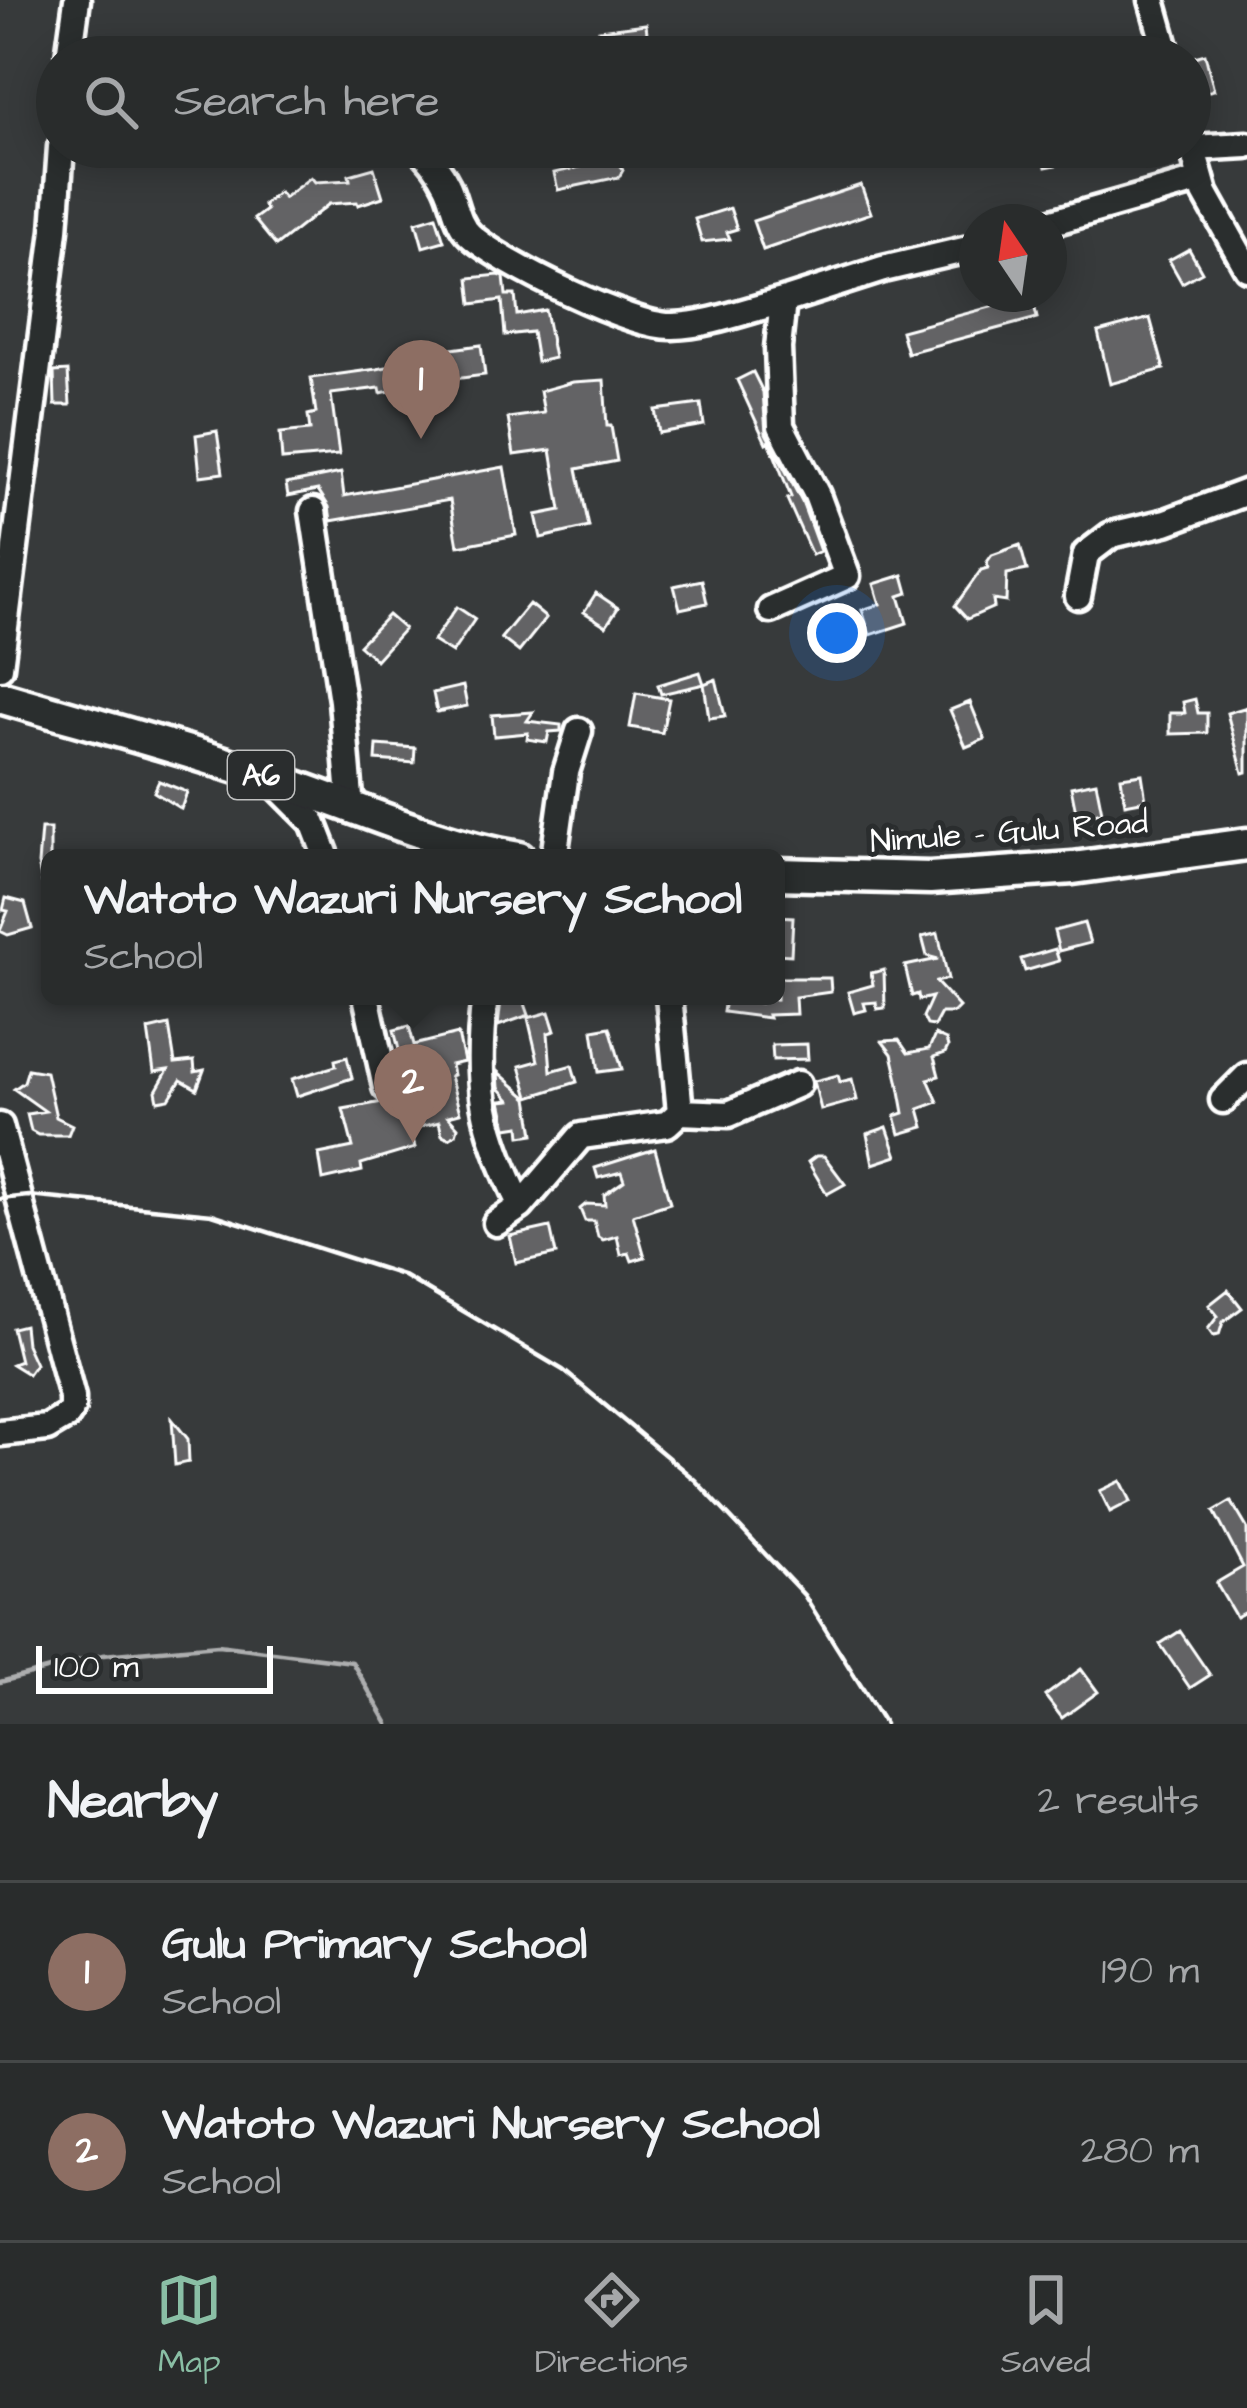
<!DOCTYPE html>
<html lang="en">
<head>
<meta charset="utf-8">
<style>
  :root { --surface:#292c2c; --page:#313434; --text:#f1f3f6; --muted:#a5a7a9; --line:#454848; --accent:#8abfa5 }
  body { margin:0; font-family:"Architects Daughter",sans-serif; background:var(--page); color:var(--text) }
  .compass { position:absolute; left:959px; top:204px; width:108px; height:108px; border-radius:50%; background:var(--surface); box-shadow:0 6px 30px #0003; rotate:347deg }
  .scale { position:absolute; left:36px; bottom:30px; width:237px; box-sizing:border-box; padding-left:12px; border:6px solid #fff; border-top:0; font-size:33px; line-height:42px; white-space:nowrap; color:#fff; -webkit-text-stroke:9px #2a2d2e; paint-order:stroke }
  .you { position:absolute; left:837px; top:633px; width:42px; height:42px; margin:-30px; border:9px solid #fff; border-radius:50%; background:#1a73e8; box-shadow:0 0 0 18px #1a73e833 }
  .badge { display:grid; place-items:center; width:78px; height:78px; border-radius:50%; background:var(--accent); color:#fff; font-size:39px; font-weight:700 }
  .pin { position:absolute; translate:-50% -99px; filter:drop-shadow(0 3px 6px #0008) }
  .pin::after { content:''; position:absolute; top:63px; width:42px; height:36px; background:inherit; clip-path:polygon(0 0,100% 0,50% 100%) }
  .popup { position:absolute; left:41px; top:849px; width:744px; height:156px; box-sizing:border-box; display:grid; place-content:center; border-radius:18px; background:var(--surface); filter:drop-shadow(0 3px 9px #0005); font-size:39px; white-space:nowrap; color:var(--muted) }
  .popup b { font-size:45px; color:var(--text) }
  .popup::after { content:''; position:absolute; left:50%; top:100%; margin-left:-24px; border:24px solid transparent; border-top-color:var(--surface) }
  .list { margin:0; padding:0; list-style:none }
  h2 { display:flex; justify-content:space-between; align-items:center; height:156px; margin:0; padding:0 48px; font-size:51px }
  h2 small { font-size:39px; font-weight:400; color:var(--muted) }
  .list li { display:grid; grid-template-columns:78px 1fr auto; gap:36px; align-items:center; box-sizing:border-box; height:180px; padding:0 48px; border-top:3px solid var(--line) }
  .list b { display:block; font-size:45px; white-space:nowrap }
  .list p { margin:0; font-size:39px; white-space:nowrap; color:var(--muted) }
  .list em { font-size:39px; font-style:normal; color:var(--muted) }
  .icon { flex:none; width:66px; height:66px; fill:none; stroke:currentColor; stroke-width:2; stroke-linecap:round; stroke-linejoin:round }
  .map { position:relative; flex:none; width:1247px; height:1724px; overflow:hidden }
  .search { position:absolute; background:var(--surface); box-shadow:0 6px 30px #0003; left:36px; right:36px; top:36px; height:132px; display:flex; align-items:center; gap:30px; box-sizing:border-box; padding:0 42px; border-radius:66px; color:var(--muted); font-size:45px }
  .sheet { height:516px; background:var(--surface) }
  nav { display:flex; justify-content:space-around; align-items:center; box-sizing:border-box; height:168px; border-top:3px solid var(--line); background:var(--surface); font-size:33px; color:var(--muted) }
  nav a { display:grid; justify-items:center; gap:6px }
  nav .on { color:var(--accent) }
  .map>svg:first-child { display:block }
</style>
</head>
<body>
<div class="map">
<svg width="1247" height="1724" viewBox="0 0 1247 1724">
  <rect width="100%" height="100%" fill="#373a3b"/>
  <filter id="ink" filterUnits="userSpaceOnUse"><feTurbulence type="fractalNoise" baseFrequency=".00833" numOctaves="2"/><feDisplacementMap in="SourceGraphic" scale="24" xChannelSelector="R" yChannelSelector="G"/><feConvolveMatrix kernelMatrix="1 2 1 2 8 2 1 2 1" color-interpolation-filters="sRGB"/></filter>
  <g filter="url(#ink)">
    <g fill="none" stroke-linecap="round" stroke-linejoin="round">
      <path stroke="#adaeaf" stroke-width="4.5" d="M0,1682L103,1655L218,1645L352,1662L388,1724"/>
    </g>
    <path fill="#636465" stroke="#fff" stroke-width="3" d="M646,24L649,51L602,56L599,30Z
      M1205,54L1214,90L1198,94L1190,58Z
      M1042,147H1117V153L1046,167Z
      M615,159L623,170L619,177L558,190L554,173Z
      M374,168L383,197L358,205L357,202L329,204L276,246L254,219L266,210L263,205L279,192L284,198L311,177L315,182L350,180L349,175Z
      M861,185L871,213L763,250L753,221Z
      M730,208L737,229L727,232L730,239L702,242L695,219Z
      M436,216L444,241L423,247L416,222Z
      M1189,249L1202,272L1182,283L1169,260Z
      M499,275L504,277L506,295H515L517,315L545,310L554,358L537,362L532,332L505,335L502,300L472,304L469,278Z
      M1032,296L1037,318L907,353L901,331Z
      M1150,318L1164,369L1110,384L1098,332Z
      M481,345L485,375L399,386V389L381,393L380,388L331,394L339,455L282,460L280,433L310,430L308,415L316,413L311,378L377,369L445,355L444,350Z
      M68,371L70,405H55L54,372Z
      M753,372L763,392L766,433L802,502L820,551L812,555L787,499L791,497L769,441L766,443L737,380Z
      M604,380L607,426H611L617,461L577,469L589,527L541,538L536,515L561,510L551,450L514,455L508,418L544,413L540,391L573,382Z
      M701,404L704,425L659,433L655,410Z
      M217,431L223,473L200,476L196,435Z
      M504,467L516,535L458,546L450,500L331,521L329,507L318,490L288,496L286,484L341,473L344,496Z
      M1020,545L1027,570L1007,574L1006,602L993,600L994,607L967,619L955,606L981,570L988,568L987,562L992,555Z
      M903,575L908,593L899,596L907,623L870,635L862,610L880,604L874,584Z
      M702,580L707,603L680,609L674,586Z
      M596,593L618,608L606,626L584,612Z
      M529,604L546,618L519,652L501,638Z
      M457,607L475,619L452,653L433,641Z
      M388,615L404,629L376,660L359,645Z
      M700,672L704,684L716,679L725,716L709,718L704,684L661,694L658,685Z
      M463,686L467,706L437,712L433,693Z
      M636,693L669,699L662,733L630,727Z
      M1195,699L1198,713H1207V733L1170,734V713H1185L1183,702Z
      M970,702L985,739L966,747L950,710Z
      M1247,707V772L1243,773L1227,713Z
      M533,712L527,721L561,725V731L549,732L547,742L527,739L528,733L494,736L492,715Z
      M377,745L415,748L414,763L376,760Z
      M1142,774L1146,800L1125,804L1121,777Z
      M159,781L187,792L181,809L154,792Z
      M1096,782L1102,812L1077,817L1071,787Z
      M41,829H50V894L45,895L38,864Z
      M6,898L25,903L32,928L8,935L0,931L8,911L3,910Z
      M776,916L793,917L791,955L776,954Z
      M1084,923L1090,943L1059,951L1054,931Z
      M938,933L948,979L936,982L959,1007L953,1013H941L934,1026L927,1025L923,1017L932,997L919,1000L918,994L912,996L905,966L938,959L927,956L922,937Z
      M1055,949L1059,961L1025,971L1021,959Z
      M884,970L885,1008L877,1009L876,1002L864,1003L866,1010L854,1013L848,992L873,985L871,973Z
      M776,978H830L831,992L795,997L796,1014L768,1015L769,1018L723,1012L725,998L760,1003V1000L776,999Z
      M509,997L511,1002L523,998L529,1015L498,1026L501,1000Z
      M549,1012L555,1031L548,1033L551,1071L572,1065L577,1082L529,1097L520,1066L538,1061L528,1018Z
      M169,1025L175,1063L194,1061L195,1072L204,1070L197,1089L181,1080L169,1099L158,1101L156,1091L168,1070L154,1072L148,1030Z
      M409,1026L414,1045L458,1034L464,1062L451,1065L453,1075L450,1076L460,1113L448,1116L458,1127L456,1134L449,1138L442,1135L439,1122L411,1129L415,1148L361,1164L362,1171L323,1180L319,1154L353,1147L343,1109L411,1097L394,1030Z
      M610,1027L622,1069L599,1072L593,1030Z
      M935,1035L946,1040L948,1047L945,1053L934,1057L939,1076L928,1079L938,1102L919,1109L924,1127L900,1134L895,1116L904,1113L898,1080L892,1054L882,1041L899,1040L908,1053L929,1049Z
      M807,1044L808,1059L773,1060L772,1045Z
      M347,1057L352,1078L297,1096L292,1079L336,1066L335,1060Z
      M28,1069L46,1072L56,1117L72,1125L68,1135H38L31,1131L27,1114L45,1111L14,1089L24,1082Z
      M498,1072L528,1098L534,1134L521,1136L520,1126L507,1128L501,1101L510,1100L499,1088Z
      M838,1075L840,1082L852,1079L857,1100L821,1110L814,1081Z
      M887,1127L897,1156L873,1164L867,1134Z
      M655,1149L670,1203L633,1215L645,1257L632,1261L629,1253L621,1255L617,1236L603,1240L598,1237L594,1221H585L580,1209L586,1204L605,1205L604,1195L624,1181L621,1172L598,1178L595,1168Z
      M816,1156H824L845,1184L827,1194L808,1162Z
      M550,1227L556,1254L516,1263L510,1236Z
      M1228,1290L1242,1308L1223,1322L1219,1335L1213,1336L1208,1329L1218,1316L1209,1305Z
      M24,1325L26,1344L35,1364L28,1374L12,1364L20,1361L12,1328Z
      M172,1419L188,1439L189,1462L175,1465Z
      M1121,1481L1131,1501L1110,1512L1100,1491Z
      M1231,1501L1247,1528V1611L1236,1617L1216,1583L1243,1567L1214,1511Z
      M1180,1631L1210,1675L1190,1688L1160,1644Z
      M1081,1669L1098,1692L1062,1718L1045,1696Z"/>
    <g fill="none" stroke-linecap="round" stroke-linejoin="round">
      <defs>
        <path id="minor" d="M1152,0L1168,57
          M69,57L77,0
          M1190,139L1205,193L1247,268
          M419,147C430,159 440,170 447,185C455,201 456,222 470,235C500,263 633,328 673,326C710,325 747,310 783,301
          M1192,148L1247,145
          M1049,223L1201,180
          M313,511L342,701L351,810
          M1078,596L1086,554L1111,535L1166,522L1247,492
          M771,610L847,576L817,495L781,426L778,348L783,301L883,269L977,247
          M0,667L55,230L61,147
          M274,783L313,822L327,858
          M554,858L566,772L579,731
          M366,996L386,1087
          M485,996C474,1084 482,1127 521,1206
          M1223,1100L1247,1076
          M680,1112L729,1114L798,1084
          M0,1126L72,1397V1408L67,1416L47,1428L0,1433
          M496,1223L521,1206L581,1136L667,1124L680,1112L669,996"/>
        <path id="major" d="M0,697C88,723 178,747 265,776C350,804 431,843 519,858
          M776,874L930,878L1073,868L1247,844"/>
      </defs>
      <use href="#minor" stroke="#fff" stroke-width="33"/>
      <use href="#major" stroke="#fff" stroke-width="39"/>
      <use href="#minor" stroke="#2a2d2e" stroke-width="24"/>
      <use href="#major" stroke="#2a2d2e" stroke-width="30"/>
      <path stroke="#fff" stroke-width="4.5" d="M0,1199L29,1196L212,1214L402,1275L563,1370L695,1480L804,1595L885,1724"/>
    </g>
  </g>
  <g text-anchor="middle" stroke-width="10" stroke-linejoin="round" paint-order="stroke">
    <rect fill="#2a2d2e" stroke="#bfc0c0" stroke-width="3" x="228" y="751" width="66" height="48" rx="9"/>
    <g font-size="30" font-weight="bold" fill="#fff">
      <text x="261" y="785">A6</text>
    </g>
    <g font-size="33" fill="#fff" stroke="#2a2d2e">
      <text transform="translate(1009 830) rotate(-4)" y="12">Nimule - Gulu Road</text>
    </g>
  </g>
</svg>
<svg class="compass" viewBox="-18 -18 36 36"><path d="M0-13l5 13h-10z" fill="#e53935"/><path d="M0 13l5-13h-10z" fill="#a5a7a9"/></svg>
<div class="scale">100 m</div>
<div class="you"></div>
<div class="pin badge" style="left:421px;top:439px;background:#8d6e63">1</div>
<div class="pin badge" style="left:413px;top:1143px;background:#8d6e63">2</div>
<div class="popup"><b>Watoto Wazuri Nursery School</b>School</div>
<div class="search"><svg class="icon" aria-label="search" viewBox="0 0 24 24"><circle cx="10" cy="10" r="6"/><path d="M15 15l6 6"/></svg>Search here</div>
</div>
<section class="sheet">
<h2>Nearby<small>2 results</small></h2>
<ul class="list">
<li><span class="badge" style="background:#8d6e63">1</span><div><b>Gulu Primary School</b><p>School</p></div><em>190 m</em></li>
<li><span class="badge" style="background:#8d6e63">2</span><div><b>Watoto Wazuri Nursery School</b><p>School</p></div><em>280 m</em></li>
</ul>
</section>
<nav>
<a class="on"><svg class="icon" aria-label="map" viewBox="0 0 24 24"><path d="M3 6l6-2 6 2 6-2v14l-6 2-6-2-6 2zM9 4v14M15 6v14"/></svg>Map</a>
<a><svg class="icon" aria-label="directions" viewBox="0 0 24 24"><path d="M12 3l9 9-9 9-9-9zM9 14v-3h6M13 9l2 2-2 2"/></svg>Directions</a>
<a><svg class="icon" aria-label="saved" viewBox="0 0 24 24"><path d="M7 4h10v16l-5-4-5 4z"/></svg>Saved</a>
</nav>
</body>
</html>
